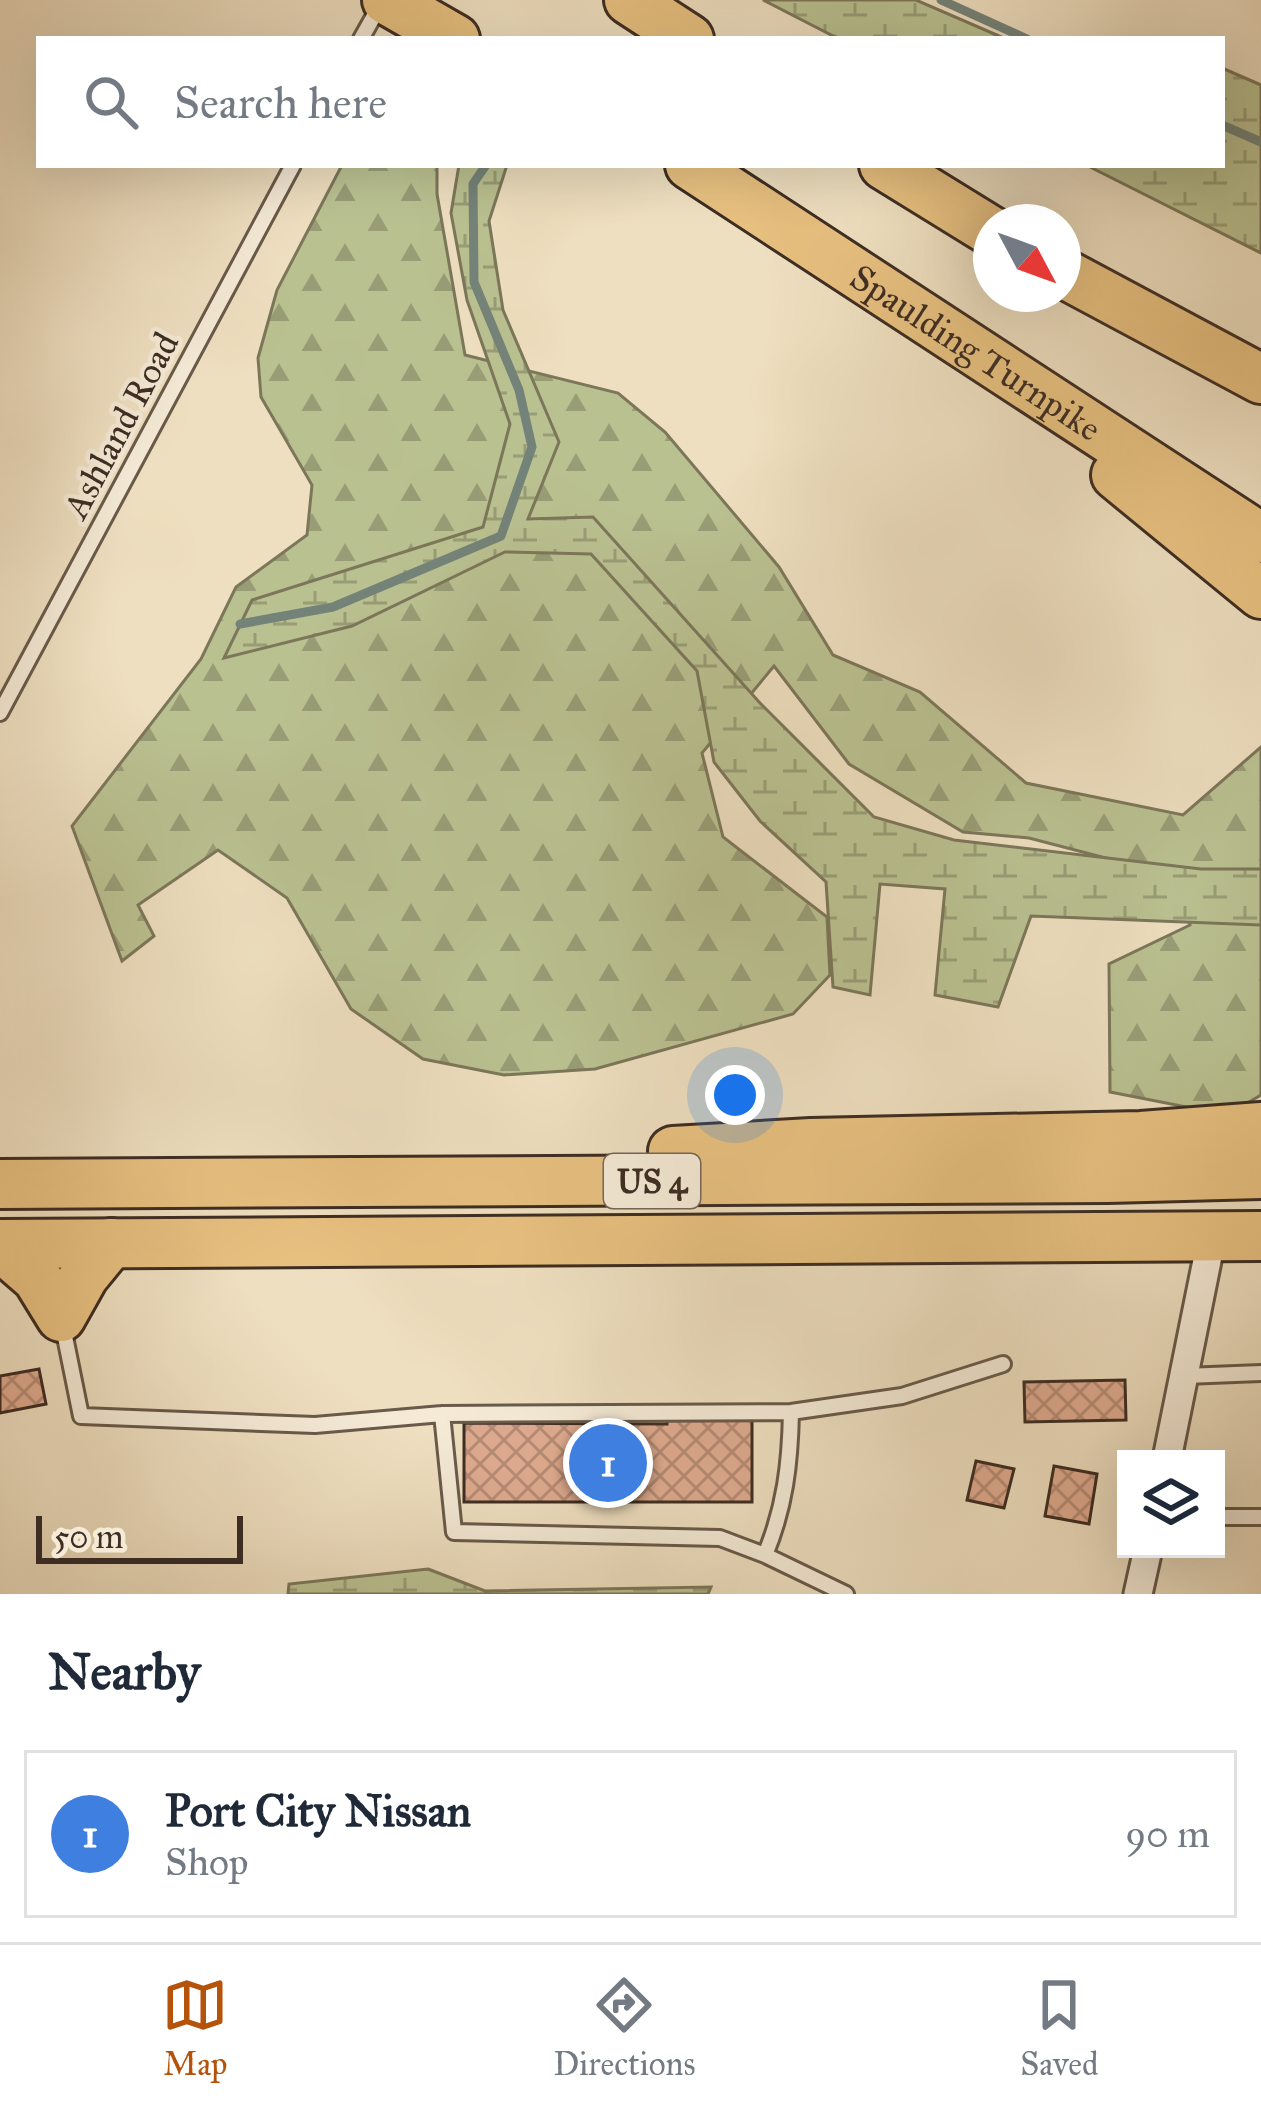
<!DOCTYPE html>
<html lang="en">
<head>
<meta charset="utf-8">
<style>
  :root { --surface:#fff; --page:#f6f6f7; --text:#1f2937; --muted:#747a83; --line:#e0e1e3; --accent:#b45309 }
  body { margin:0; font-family:"IM FELL Great Primer",serif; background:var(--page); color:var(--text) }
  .controls { position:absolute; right:36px; bottom:36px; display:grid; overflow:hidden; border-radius:0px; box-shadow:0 12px 48px #0002 }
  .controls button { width:108px; height:108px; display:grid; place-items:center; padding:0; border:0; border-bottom:3px solid var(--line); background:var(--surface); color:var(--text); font:60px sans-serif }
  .compass { position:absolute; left:973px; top:204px; width:108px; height:108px; border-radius:50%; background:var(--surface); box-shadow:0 12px 48px #0002; rotate:131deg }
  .scale { position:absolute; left:36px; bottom:30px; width:207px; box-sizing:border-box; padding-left:12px; border:6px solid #3d2d23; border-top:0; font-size:33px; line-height:42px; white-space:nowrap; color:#3d2d23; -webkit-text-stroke:9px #f4ead6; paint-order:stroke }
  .you { position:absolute; left:735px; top:1095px; width:42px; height:42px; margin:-30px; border:9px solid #fff; border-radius:50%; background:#1a73e8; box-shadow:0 0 0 18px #1a73e833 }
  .badge { display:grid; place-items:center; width:78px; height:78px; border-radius:50%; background:var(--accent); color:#fff; font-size:39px; font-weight:700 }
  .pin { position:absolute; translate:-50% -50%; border:6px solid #fff; box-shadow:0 3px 12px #0006 }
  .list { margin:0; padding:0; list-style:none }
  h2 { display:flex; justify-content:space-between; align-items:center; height:156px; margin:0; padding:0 48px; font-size:51px }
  h2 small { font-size:39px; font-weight:400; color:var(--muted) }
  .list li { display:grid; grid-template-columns:78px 1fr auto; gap:36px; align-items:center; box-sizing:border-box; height:168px; margin:0 24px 24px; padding:0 24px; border:3px solid var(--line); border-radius:0px }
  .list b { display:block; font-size:45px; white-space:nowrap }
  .list p { margin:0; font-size:39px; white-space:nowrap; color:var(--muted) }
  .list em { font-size:39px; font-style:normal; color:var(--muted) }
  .icon { flex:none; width:66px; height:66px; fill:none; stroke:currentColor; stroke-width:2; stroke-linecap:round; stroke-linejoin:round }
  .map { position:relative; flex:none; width:1261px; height:1594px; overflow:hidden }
  .search { position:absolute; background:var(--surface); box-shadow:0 12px 48px #0002; left:36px; right:36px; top:36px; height:132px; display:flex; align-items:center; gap:30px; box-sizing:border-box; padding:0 42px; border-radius:0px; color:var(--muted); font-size:45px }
  .sheet { height:348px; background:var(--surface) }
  nav { display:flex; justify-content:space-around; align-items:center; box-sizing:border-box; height:168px; border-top:3px solid var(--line); background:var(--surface); font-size:33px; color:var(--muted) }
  nav a { display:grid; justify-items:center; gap:6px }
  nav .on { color:var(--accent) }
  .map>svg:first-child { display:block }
</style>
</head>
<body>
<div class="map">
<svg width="1261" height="1594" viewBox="0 0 1261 1594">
  <defs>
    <pattern id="forest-firs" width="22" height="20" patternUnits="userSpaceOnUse" patternTransform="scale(3)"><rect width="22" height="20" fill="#bac191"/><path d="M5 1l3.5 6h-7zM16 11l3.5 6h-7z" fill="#989d76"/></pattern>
    <pattern id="wetland-marsh" width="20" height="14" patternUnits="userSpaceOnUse" patternTransform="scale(3)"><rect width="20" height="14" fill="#bac191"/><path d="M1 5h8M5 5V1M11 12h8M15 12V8" fill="none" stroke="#989d76"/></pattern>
    <pattern id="building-cross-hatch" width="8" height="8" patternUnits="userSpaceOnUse" patternTransform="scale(3)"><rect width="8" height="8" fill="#deaa8f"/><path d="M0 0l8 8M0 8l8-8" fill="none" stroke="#b58b74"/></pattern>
  </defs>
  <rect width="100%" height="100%" fill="#eedfc0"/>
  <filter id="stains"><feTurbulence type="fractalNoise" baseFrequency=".00167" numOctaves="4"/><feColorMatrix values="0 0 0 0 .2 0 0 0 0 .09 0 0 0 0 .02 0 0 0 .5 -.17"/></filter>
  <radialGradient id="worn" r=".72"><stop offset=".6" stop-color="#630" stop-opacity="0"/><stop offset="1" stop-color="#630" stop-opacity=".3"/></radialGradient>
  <path fill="url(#forest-firs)" stroke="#7c775a" stroke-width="3" d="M342,165H437V194L465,355L618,393L665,432L779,567L833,655L920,692L1026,783L1183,815L1261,747V1095L1227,1115L1110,1092L1109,964L1190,925L1175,876L1029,838L963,832L849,764L774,666L702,753L723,837L827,917L830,975L793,1014L595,1069L504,1075L423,1059L351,1009L287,898L218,850L138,905L154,936L122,961L72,826L201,659L236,587L307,535L312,485L261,397L258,358L277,290Z"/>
  <path fill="url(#wetland-marsh)" stroke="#7c775a" stroke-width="3" d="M763,0H916L1006,39H839Z
    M1222,68L1261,85V253L1086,165H1222Z
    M459,165H507L489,221L503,310L559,442L528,519L593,517L760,703L874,817L954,840L1201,869H1261V925L1031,916L998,1007L935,995L945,889L880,884L870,995L833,987L826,882L760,821L714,762L697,671L591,554L505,552L352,626L224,658L252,600L483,527L510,424L467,300L451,213Z
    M428,1569L485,1591L711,1587L708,1594H288L289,1584Z"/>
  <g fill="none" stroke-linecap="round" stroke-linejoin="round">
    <path stroke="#748379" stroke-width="9" d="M941,0L1027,39
      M1222,125L1261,142
      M240,624L333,607L501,536L532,447L519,390L474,282L473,184L486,165"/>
  </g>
  <path fill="url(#building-cross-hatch)" stroke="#3d2d23" stroke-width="3" d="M39,1369L46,1404L0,1413V1376Z
    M1125,1380L1126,1420L1025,1422L1024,1382Z
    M752,1418V1502H464V1423L667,1424V1419Z
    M976,1461L1014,1469L1004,1508L967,1500Z
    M1054,1466L1097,1474L1089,1524L1045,1516Z"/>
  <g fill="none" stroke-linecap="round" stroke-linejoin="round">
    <defs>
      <path id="lane" d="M361,39L379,7
        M0,713L293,165
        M62,1322L81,1416L315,1425L442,1414
        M1185,1376L1261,1373
        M1220,1517H1261
        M765,1555C785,1507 790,1464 791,1412
        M846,1594L765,1555L720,1538L454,1532L442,1414L791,1412L902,1396L1003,1364"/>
      <path id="street" d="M1167,1459L1212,1236
        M1138,1594L1148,1549"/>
      <g id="highway">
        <path d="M387,0L455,39"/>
        <path d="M629,0L689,39"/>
        <path id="s1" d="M690,165L1261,538"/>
        <path d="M884,165L991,231"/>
        <path d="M1063,273L1261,379"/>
        <path d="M1116,475L1261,594"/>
        <path d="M673,1151L811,1143L1141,1136L1261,1127"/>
        <path d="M0,1184L1108,1178L1261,1174"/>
        <path d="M0,1244L1261,1236"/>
        <path d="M0,1246L37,1278L61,1317L84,1276L111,1243"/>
      </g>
    </defs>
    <use href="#lane" stroke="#695a4a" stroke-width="20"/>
    <use href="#street" stroke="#695a4a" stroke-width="33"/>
    <use href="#highway" stroke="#3d2d23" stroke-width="54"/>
    <use href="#lane" stroke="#f4ead6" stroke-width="14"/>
    <use href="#street" stroke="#f4ead6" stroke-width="27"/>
    <use href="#highway" stroke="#e7c080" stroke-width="48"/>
  </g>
  <g text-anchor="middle" stroke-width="9" stroke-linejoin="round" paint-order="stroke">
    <rect fill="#f4ead6" stroke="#746659" stroke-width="3" x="604" y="1154" width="96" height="54" rx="9"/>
    <g font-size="33" font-weight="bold" fill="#3d2d23">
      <text x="652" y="1193">US 4</text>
    </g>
    <g font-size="36" fill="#3d2d23" stroke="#f4ead6">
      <text dy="13" stroke="none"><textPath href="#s1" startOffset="342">Spaulding Turnpike</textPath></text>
      <text transform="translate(120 425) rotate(-62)" y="13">Ashland Road</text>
    </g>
  </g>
  <rect width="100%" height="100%" filter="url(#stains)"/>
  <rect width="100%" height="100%" fill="url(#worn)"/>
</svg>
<div class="controls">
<button><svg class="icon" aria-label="layers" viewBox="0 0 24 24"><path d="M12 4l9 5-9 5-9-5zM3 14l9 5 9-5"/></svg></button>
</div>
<svg class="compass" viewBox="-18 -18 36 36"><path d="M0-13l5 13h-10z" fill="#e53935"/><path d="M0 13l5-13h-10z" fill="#747a83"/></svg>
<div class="scale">50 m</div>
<div class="you"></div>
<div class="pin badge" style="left:608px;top:1463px;background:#3f7fe0">1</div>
<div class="search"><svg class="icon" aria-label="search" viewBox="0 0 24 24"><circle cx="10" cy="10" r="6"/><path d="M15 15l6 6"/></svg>Search here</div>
</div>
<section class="sheet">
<h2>Nearby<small></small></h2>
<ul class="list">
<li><span class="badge" style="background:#3f7fe0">1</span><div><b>Port City Nissan</b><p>Shop</p></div><em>90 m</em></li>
</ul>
</section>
<nav>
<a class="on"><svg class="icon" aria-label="map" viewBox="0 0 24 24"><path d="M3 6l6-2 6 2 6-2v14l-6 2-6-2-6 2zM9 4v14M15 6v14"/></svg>Map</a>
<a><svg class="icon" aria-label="directions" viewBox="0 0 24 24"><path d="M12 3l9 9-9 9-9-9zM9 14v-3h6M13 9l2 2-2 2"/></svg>Directions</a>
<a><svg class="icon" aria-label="saved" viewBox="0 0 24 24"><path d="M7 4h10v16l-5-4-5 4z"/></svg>Saved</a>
</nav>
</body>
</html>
